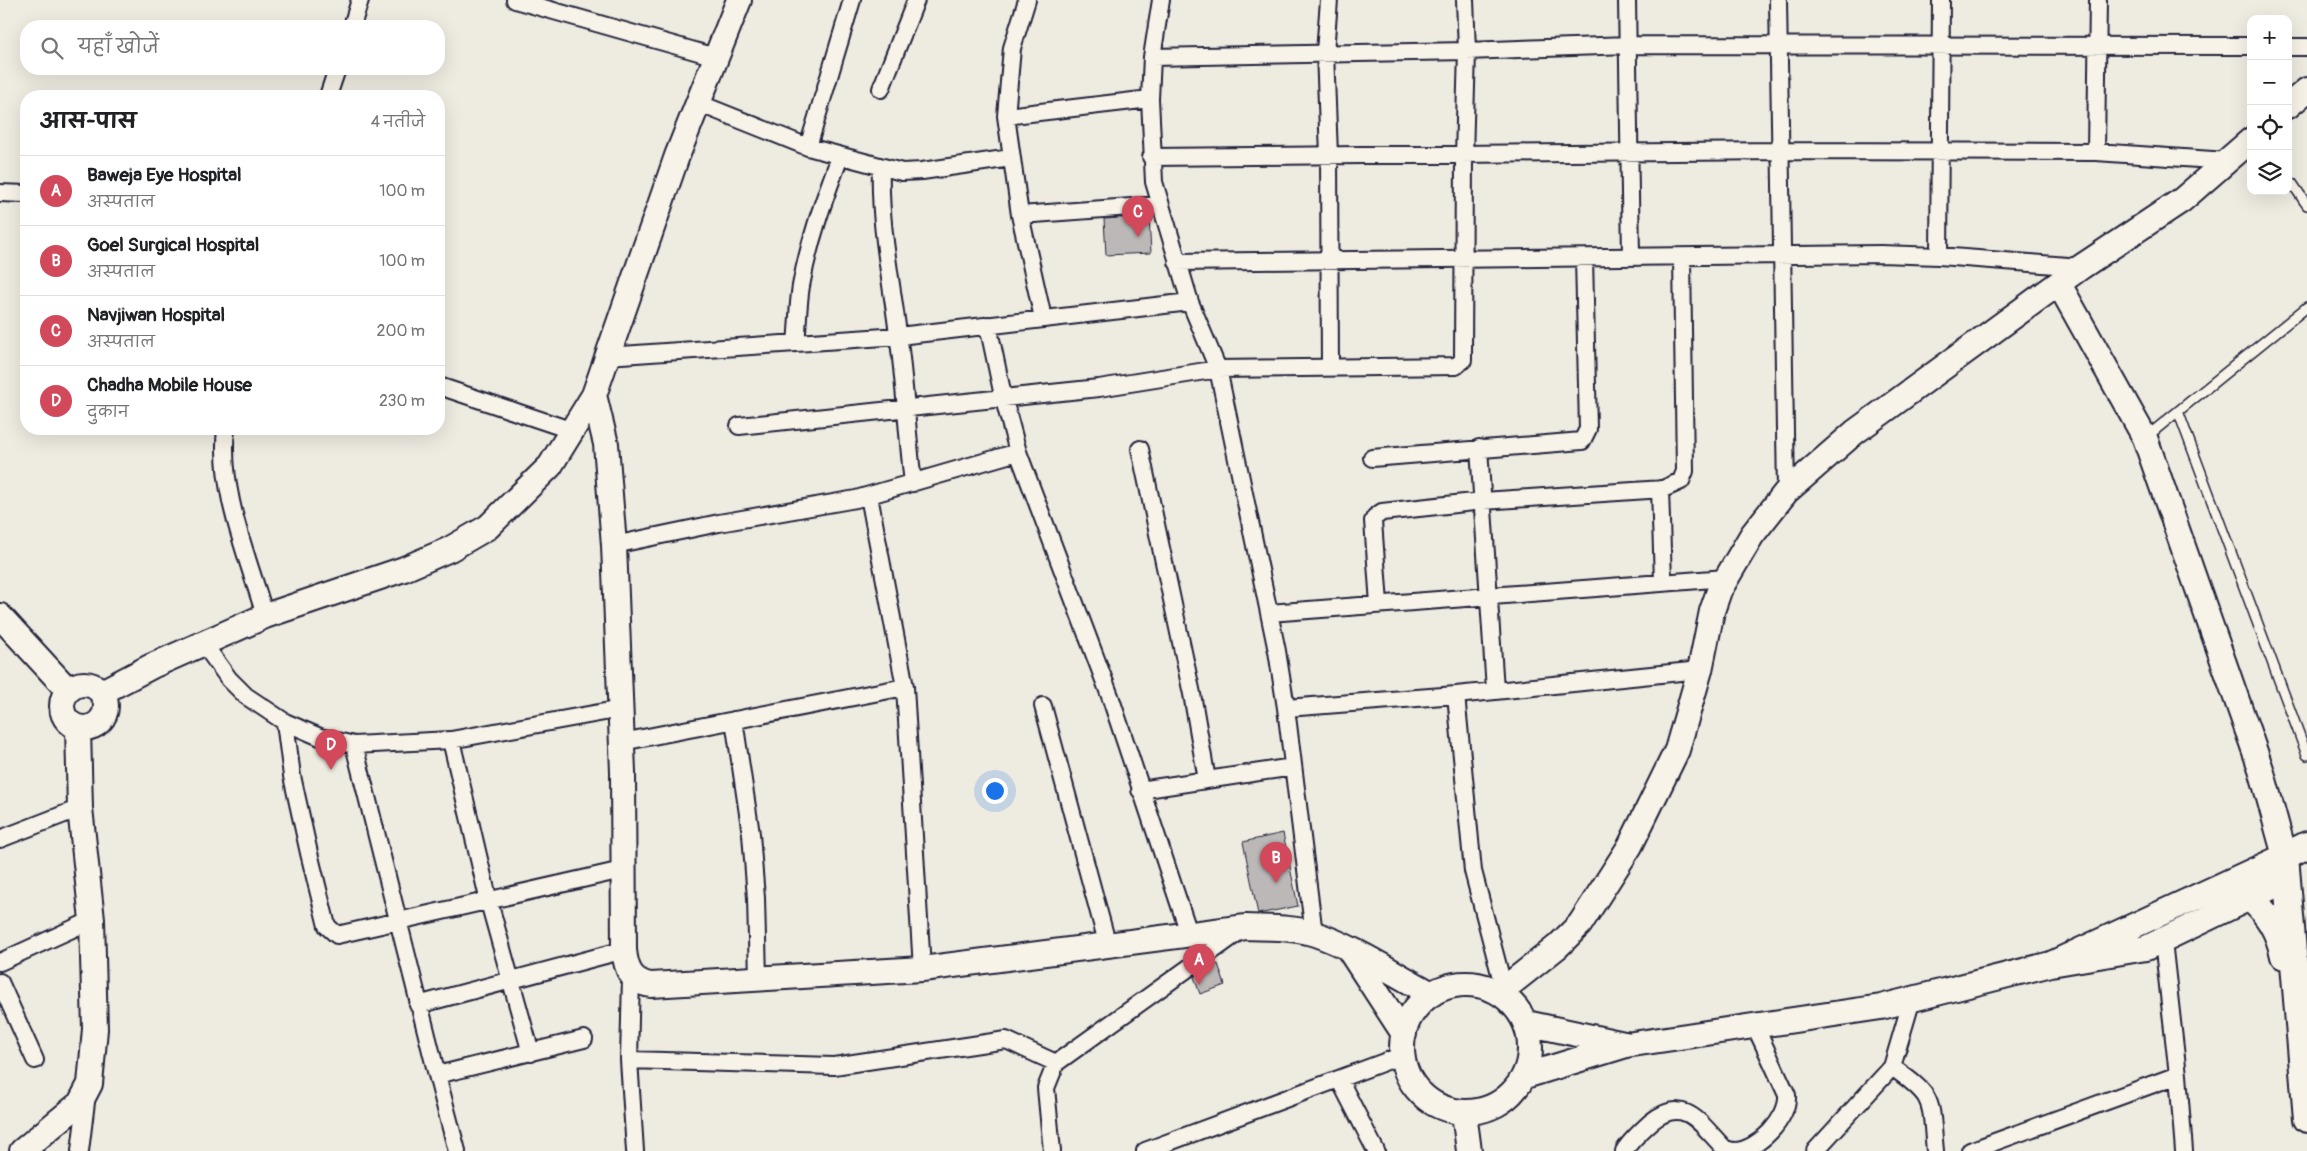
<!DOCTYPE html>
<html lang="hi">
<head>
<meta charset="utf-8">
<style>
  :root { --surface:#fff; --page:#f6f6f6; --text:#202124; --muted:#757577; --line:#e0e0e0; --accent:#d1495b }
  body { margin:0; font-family:Pangolin,"Playpen Sans Deva",sans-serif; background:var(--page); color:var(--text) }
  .controls { position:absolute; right:15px; top:15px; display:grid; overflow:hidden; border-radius:10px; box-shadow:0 5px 20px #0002 }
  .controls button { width:45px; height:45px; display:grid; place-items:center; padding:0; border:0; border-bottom:1px solid var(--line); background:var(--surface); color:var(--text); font:25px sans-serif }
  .you { position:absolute; left:994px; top:790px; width:18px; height:18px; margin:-12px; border:4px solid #fff; border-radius:50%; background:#1a73e8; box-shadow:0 0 0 8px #1a73e833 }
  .badge { display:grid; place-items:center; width:32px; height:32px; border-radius:50%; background:var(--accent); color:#fff; font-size:16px; font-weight:700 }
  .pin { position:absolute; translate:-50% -41px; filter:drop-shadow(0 1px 2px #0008) }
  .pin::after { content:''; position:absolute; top:26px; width:18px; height:15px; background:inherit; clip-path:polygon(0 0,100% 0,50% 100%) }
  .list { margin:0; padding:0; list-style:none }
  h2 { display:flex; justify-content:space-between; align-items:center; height:65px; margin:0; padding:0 20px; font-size:21px }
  h2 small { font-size:16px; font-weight:400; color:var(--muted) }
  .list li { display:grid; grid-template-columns:32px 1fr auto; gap:15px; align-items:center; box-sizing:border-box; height:70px; padding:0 20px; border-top:1px solid var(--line) }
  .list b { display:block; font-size:19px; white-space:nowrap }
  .list p { margin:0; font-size:16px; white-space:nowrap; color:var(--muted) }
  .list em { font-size:16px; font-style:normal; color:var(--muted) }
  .icon { flex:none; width:28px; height:28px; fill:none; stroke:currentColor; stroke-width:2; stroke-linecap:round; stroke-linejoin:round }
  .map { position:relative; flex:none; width:2307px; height:1151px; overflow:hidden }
  .search { position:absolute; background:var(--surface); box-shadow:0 5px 20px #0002; left:20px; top:20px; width:425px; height:55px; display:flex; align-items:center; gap:12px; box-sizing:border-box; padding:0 18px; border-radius:20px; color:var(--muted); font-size:19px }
  .panel { position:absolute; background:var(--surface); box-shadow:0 5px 20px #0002; left:20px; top:90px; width:425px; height:345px; border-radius:20px }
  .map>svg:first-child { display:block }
</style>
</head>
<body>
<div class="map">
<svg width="2307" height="1151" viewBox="0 0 2307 1151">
  <rect width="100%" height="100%" fill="#eeebe1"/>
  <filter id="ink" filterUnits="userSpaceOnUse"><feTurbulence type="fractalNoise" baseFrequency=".02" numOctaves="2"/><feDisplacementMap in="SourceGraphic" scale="10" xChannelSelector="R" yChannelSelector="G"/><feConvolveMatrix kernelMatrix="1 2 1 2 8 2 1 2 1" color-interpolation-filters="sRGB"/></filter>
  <g filter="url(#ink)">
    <path fill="#bbb8b7" stroke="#22223b" d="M1149,216L1151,253L1106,255L1104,219Z
      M1283,833L1298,906L1258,914L1243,842Z
      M1218,964L1225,985L1200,994L1194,977L1205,968Z"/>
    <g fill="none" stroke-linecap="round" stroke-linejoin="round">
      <defs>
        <path id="lane" d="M2292,183L2307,205
          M2178,411L2307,755
          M2145,438L2307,307"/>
        <path id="street" d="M515,0L716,57
          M1027,0L1012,48L1006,116L1020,215L1043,318
          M1161,0L1152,57L1150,99L1154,182L1190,302L1218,369L1230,426L1277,651L1286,708L1314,934
          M1329,0L1325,52L1329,155L1330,367
          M1627,0L1631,257
          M1778,0L1786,492
          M352,26L360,0
          M2288,47H2307
          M1152,57L1467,51L1628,45L2251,46
          M881,89L916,0
          M328,96L337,69
          M698,103L808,147L902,172L922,171L1011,158
          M1006,116L1150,99
          M808,147L852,0
          M2096,152L2098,0
          M1151,157L1780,151L2096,152L2227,161
          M881,167C879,224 891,278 898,334C905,383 907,433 913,483
          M0,193L26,194
          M1020,215L1159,205
          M1939,256L1941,0
          M1177,262L1881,254L1939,256L2081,267
          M988,325L1003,396L1018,452L1110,696L1189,933
          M796,343C798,324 798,304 801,286C809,241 824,199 840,157
          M607,356L899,336L1190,302
          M439,386L573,431
          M739,426L1099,388L1218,369L1456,366L1463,360L1464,156L1467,51L1465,0
          M226,429C219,492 248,556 265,616
          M1479,448L1495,690
          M1140,449L1192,694L1207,780
          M1372,458L1582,441L1588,429L1584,258
          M1660,489L1663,581
          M869,496L905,687L922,969
          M614,545L719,523L856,499L1018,452
          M1379,604L1373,521L1375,517L1382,512L1483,501L1663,489L1681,481L1685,471L1682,257
          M1269,613L1726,578
          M203,643L229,679L246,696L285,722L320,737L354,745L451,740L621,709
          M1456,695L1473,871L1504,989
          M1043,706L1108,946
          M1286,708L1456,695L1700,670
          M734,720L751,834L756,898L758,979
          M285,722L292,776L309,853L327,926L337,935L622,870
          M451,740L489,902L531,1053
          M622,742L905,687
          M354,745L437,1075L584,1039
          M1140,790L1293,767
          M0,839L80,808
          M2163,941L2178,1075L2184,1151
          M0,962L92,920
          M631,977L629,1060L635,1151
          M0,982L35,1060
          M1912,999L1892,1067C1936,1098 1930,1099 1935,1151
          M418,1005L624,950
          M629,1060L834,1066L1006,1040L1056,1063
          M437,1075L457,1151
          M1339,1079L1376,1151
          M80,1151L87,1094
          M1052,1151L1046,1088L1056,1063L1243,929
          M1145,1151L1403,1055
          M1624,1151C1631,1140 1641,1131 1651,1122C1685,1094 1701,1125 1725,1149L1733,1151
          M1734,1151C1758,1151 1789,1118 1787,1095L1755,1026
          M1815,1151L1892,1067
          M1970,1151L2178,1075"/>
        <path id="secondary" d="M2288,106L2307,90
          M594,395L606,444L614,545L623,772L624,950C626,969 631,982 651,985L922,969L1246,927C1268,928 1293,927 1315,934C1356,948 1394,974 1432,994
          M0,616L68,690
          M62 706a22 22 0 1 1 44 0a22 22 0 1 1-44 0Z
          M102,692L152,666L265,616L404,569L450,549L488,527L550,466L594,395L677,156L739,0
          M1350,951L1404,1034
          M2051,964L2285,856L2261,769L2145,438L2059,284
          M1402 1048a64 64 0 1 1 128 0a64 64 0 1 1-128 0Z
          M1499,993L1558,946L1580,924L1630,846L1677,750L1700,670L1712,611L1719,591L1752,535L1786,492L1855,432L2081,267L2182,200L2251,140
          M1526,1023L1624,1044
          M1525,1076L1626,1045L1881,1007L2051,964L2146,948L2287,880
          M1464,1113L1469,1151
          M22,1151L80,1103L90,1084L95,1029L92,920L80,808L78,728"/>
        <path id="primary" d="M2307,845L2285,856L2307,1119
          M2250,898C2269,914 2279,932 2284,956"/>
      </defs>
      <use href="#lane" stroke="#22223b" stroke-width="12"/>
      <use href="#street" stroke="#22223b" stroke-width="20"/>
      <use href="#secondary" stroke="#22223b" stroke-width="28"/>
      <use href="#primary" stroke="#22223b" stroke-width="30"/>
      <use href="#lane" stroke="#f7f3e8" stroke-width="9"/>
      <use href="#street" stroke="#f7f3e8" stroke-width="16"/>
      <use href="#secondary" stroke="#f7f3e8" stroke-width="24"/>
      <use href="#primary" stroke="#f7f3e8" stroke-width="26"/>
    </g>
  </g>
</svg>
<div class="controls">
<button>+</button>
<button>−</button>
<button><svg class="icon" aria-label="locate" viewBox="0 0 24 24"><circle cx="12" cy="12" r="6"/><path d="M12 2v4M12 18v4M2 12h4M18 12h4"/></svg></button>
<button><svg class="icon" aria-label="layers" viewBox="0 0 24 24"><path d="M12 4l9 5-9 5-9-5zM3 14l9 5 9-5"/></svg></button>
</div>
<div class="you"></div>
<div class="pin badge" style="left:1199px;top:985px">A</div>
<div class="pin badge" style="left:1276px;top:883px">B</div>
<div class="pin badge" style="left:1138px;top:237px">C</div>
<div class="pin badge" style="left:331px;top:770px">D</div>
<div class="search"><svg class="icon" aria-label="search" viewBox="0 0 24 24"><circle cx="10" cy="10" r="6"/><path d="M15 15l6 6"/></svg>यहाँ खोजें</div>
<section class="panel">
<h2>आस-पास<small>4 नतीजे</small></h2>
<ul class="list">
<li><span class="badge">A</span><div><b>Baweja Eye Hospital</b><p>अस्पताल</p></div><em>100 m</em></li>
<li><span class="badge">B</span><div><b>Goel Surgical Hospital</b><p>अस्पताल</p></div><em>100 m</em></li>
<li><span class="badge">C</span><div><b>Navjiwan Hospital</b><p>अस्पताल</p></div><em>200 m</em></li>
<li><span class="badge">D</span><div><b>Chadha Mobile House</b><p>दुकान</p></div><em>230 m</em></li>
</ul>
</section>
</div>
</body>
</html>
